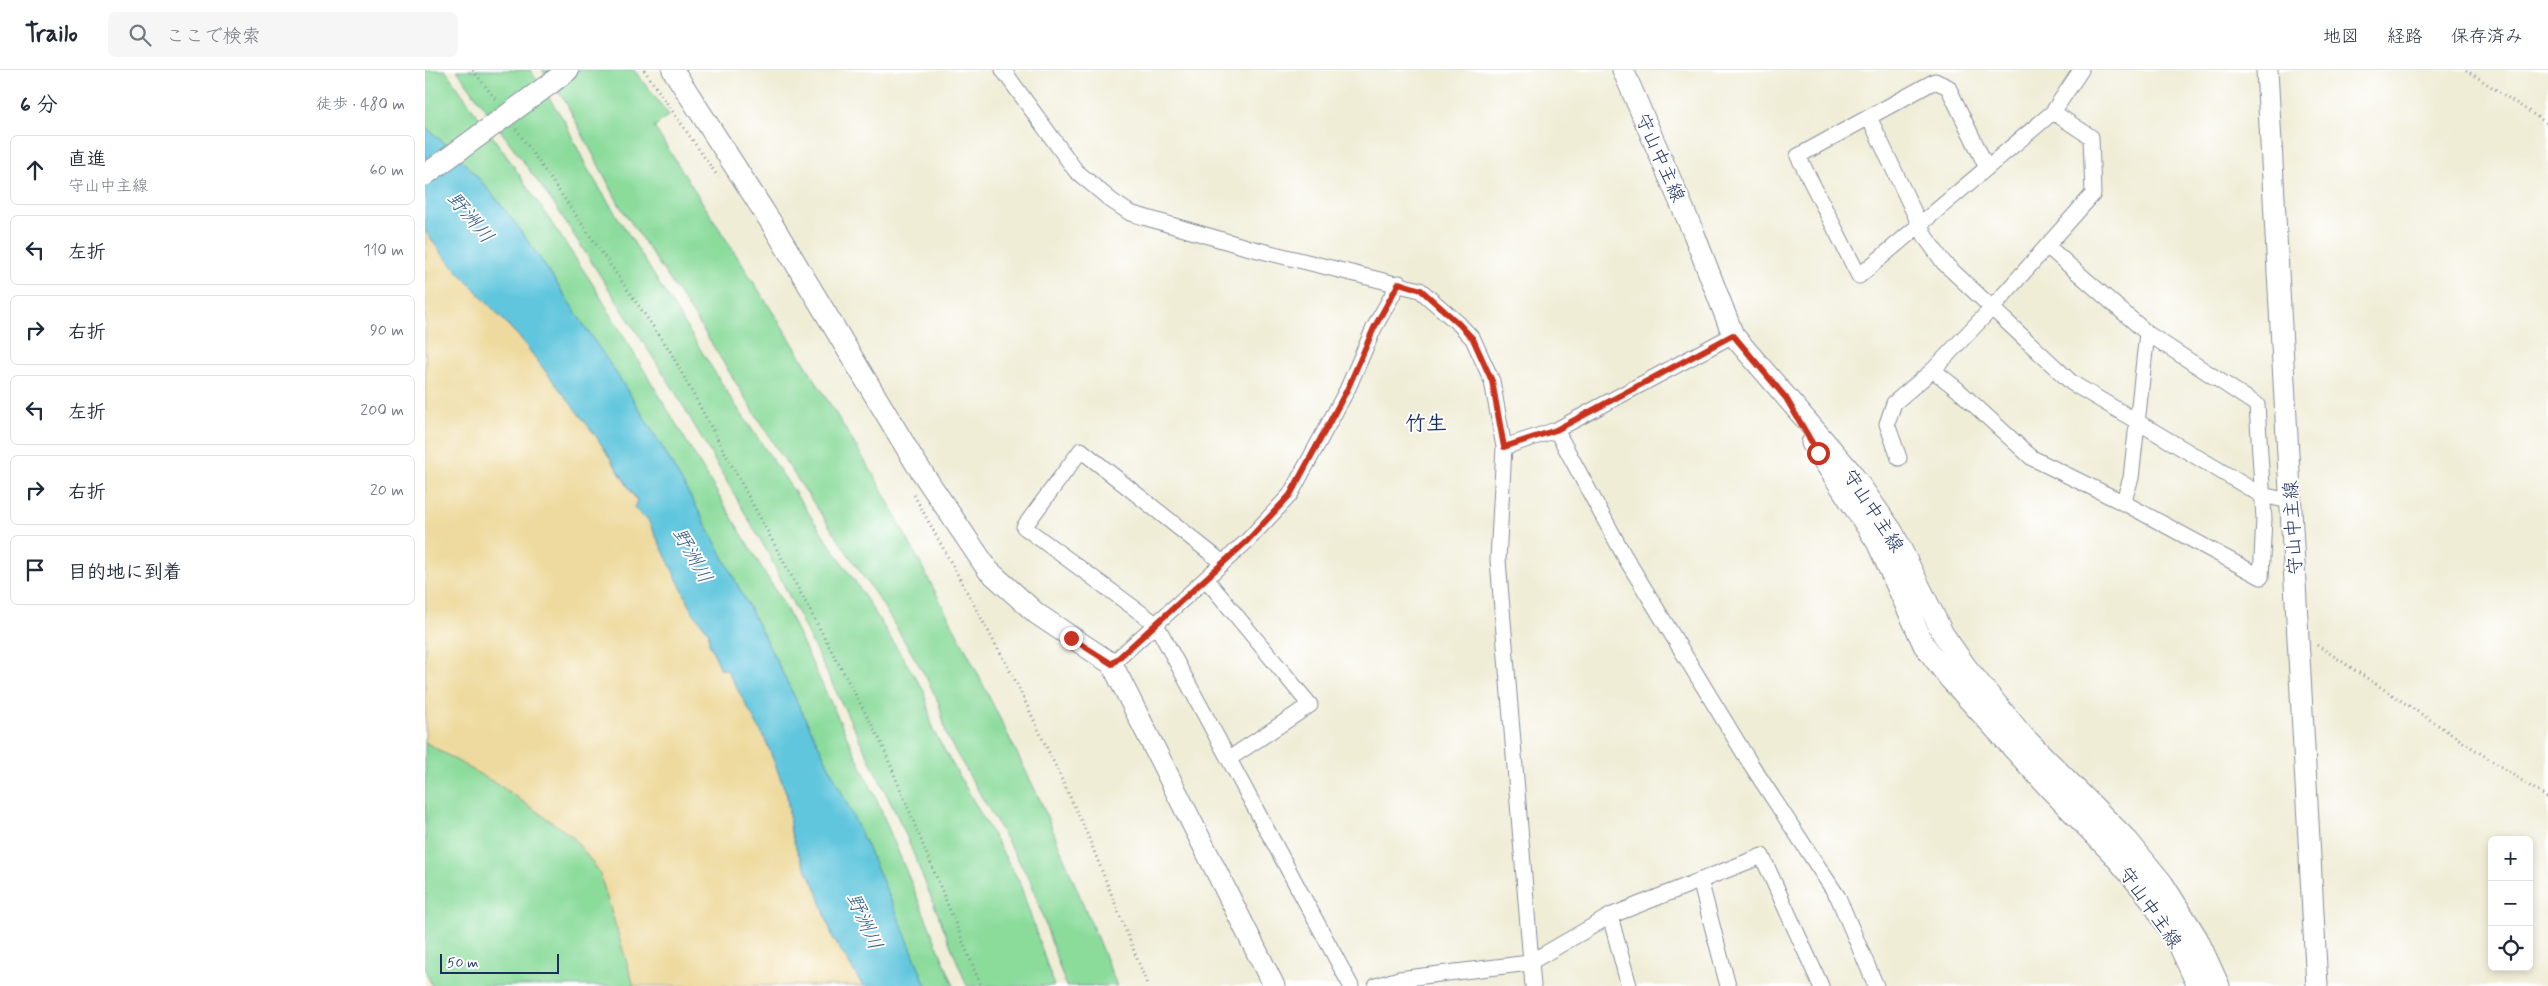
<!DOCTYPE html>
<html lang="ja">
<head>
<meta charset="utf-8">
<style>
  :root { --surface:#fff; --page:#f6f6f7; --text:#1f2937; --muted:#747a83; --line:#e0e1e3 }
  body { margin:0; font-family:Mynerve,"Klee One",sans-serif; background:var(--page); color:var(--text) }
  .controls { position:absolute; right:15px; bottom:15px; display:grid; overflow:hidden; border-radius:8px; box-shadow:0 2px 8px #0003 }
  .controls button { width:45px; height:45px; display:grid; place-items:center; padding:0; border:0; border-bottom:1px solid var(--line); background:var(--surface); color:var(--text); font:25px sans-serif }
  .scale { position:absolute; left:15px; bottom:12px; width:119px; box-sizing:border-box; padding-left:5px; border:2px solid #1b2f5e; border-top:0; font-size:14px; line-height:18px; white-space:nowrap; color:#1b2f5e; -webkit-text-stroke:4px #fff; paint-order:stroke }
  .stop { position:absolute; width:15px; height:15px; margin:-11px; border:4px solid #c8321e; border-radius:50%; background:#fff }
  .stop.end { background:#c8321e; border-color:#fff; box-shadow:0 1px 5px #0008 }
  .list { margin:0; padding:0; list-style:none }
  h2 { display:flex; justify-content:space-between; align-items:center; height:65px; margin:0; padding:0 20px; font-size:21px }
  h2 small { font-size:16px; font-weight:400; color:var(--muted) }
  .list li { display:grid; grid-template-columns:32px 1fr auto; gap:15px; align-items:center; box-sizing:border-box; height:70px; margin:0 10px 10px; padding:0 10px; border:1px solid var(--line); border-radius:8px }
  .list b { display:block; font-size:19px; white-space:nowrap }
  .list p { margin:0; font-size:16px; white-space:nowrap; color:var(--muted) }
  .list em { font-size:16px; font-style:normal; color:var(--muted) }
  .icon { flex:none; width:28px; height:28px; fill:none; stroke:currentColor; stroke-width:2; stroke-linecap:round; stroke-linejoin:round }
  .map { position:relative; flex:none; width:2123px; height:916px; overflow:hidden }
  header { display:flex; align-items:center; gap:30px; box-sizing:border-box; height:70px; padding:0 25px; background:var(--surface); border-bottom:1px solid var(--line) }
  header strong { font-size:24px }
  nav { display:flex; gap:28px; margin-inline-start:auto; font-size:18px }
  .search { width:350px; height:45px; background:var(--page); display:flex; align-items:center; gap:12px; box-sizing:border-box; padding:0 18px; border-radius:8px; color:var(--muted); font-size:19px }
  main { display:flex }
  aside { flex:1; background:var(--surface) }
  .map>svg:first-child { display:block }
</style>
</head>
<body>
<header>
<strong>Trailo</strong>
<div class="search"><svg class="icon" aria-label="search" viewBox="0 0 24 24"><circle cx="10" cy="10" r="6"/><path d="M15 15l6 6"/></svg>ここで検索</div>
<nav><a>地図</a><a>経路</a><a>保存済み</a></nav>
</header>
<main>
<aside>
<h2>6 分<small>徒歩 · 480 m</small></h2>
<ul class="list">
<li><svg class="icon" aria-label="ahead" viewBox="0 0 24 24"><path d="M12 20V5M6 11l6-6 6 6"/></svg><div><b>直進</b><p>守山中主線</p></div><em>60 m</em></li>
<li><svg class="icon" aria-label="left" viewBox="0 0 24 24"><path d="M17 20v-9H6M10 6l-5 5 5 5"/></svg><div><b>左折</b></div><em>110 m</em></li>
<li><svg class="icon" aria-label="right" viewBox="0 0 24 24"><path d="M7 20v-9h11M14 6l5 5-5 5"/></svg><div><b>右折</b></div><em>90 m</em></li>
<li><svg class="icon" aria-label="left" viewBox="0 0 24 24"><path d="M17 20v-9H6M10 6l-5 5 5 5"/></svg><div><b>左折</b></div><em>200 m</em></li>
<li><svg class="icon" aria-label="right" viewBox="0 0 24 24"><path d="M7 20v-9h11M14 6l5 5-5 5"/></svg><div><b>右折</b></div><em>20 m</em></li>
<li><svg class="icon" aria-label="arrive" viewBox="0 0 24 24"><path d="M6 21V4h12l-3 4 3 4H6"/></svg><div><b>目的地に到着</b></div></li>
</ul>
</aside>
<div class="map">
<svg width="2123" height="916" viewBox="0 0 2123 916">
  <rect width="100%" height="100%" fill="#fff"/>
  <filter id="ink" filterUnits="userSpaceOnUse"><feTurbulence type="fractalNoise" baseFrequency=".02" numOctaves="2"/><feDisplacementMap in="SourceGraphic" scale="10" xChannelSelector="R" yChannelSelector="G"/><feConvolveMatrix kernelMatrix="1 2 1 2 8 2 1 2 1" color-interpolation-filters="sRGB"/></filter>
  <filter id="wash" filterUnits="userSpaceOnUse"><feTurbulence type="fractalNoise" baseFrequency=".0096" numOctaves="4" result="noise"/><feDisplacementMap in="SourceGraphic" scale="20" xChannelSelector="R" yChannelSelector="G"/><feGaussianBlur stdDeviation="1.12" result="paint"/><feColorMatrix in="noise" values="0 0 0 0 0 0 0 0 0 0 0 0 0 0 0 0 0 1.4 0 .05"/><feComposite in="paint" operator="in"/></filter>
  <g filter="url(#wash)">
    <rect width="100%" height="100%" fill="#f0edd7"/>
    <path fill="#8bdb9b" stroke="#53857c" d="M0,0H20L85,91L167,213L362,540L450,726L529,916H501C461,812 413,713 363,614C317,523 271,431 217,344C200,316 181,288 162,260C115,188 68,111 0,57Z
      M32,0H105L139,50L162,98L307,330L433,516L499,621L508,660L594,811L629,916H542L478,758L343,483L249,320L131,137Z
      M117,0H209L244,45L229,57L365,269L451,409L544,586L616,732L692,916H641L606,812L522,667L514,634L501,607L457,534L352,379L275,255L195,136L140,31Z
      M0,672L77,717L147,766L174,801L209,916H7L0,900Z"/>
    <path fill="#eeda9e" stroke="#84847e" d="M0,160L16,183L94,267L171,366L222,447L268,541L284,563V573L296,599L302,600L341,671L362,725L366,763L373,783L391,818L408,868L438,916H209L174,801L147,766L77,717L0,672Z"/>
    <path fill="#60c6dd" stroke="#3e7a9e" d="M0,57C68,111 115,188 162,260C181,288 200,316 217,344C271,431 317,523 363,614C413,713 461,812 501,916H438L408,868L391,818L373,783L366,763L362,725L341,671L302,600L296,599L284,573V563L268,542L222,448L217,446L209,438L212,430L171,366L94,267L16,183L0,160Z"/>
  </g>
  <g filter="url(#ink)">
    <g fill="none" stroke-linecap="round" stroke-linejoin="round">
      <defs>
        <path id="street" d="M578,0L651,101L687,131L705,143L821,177L995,220L1034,254L1048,269L1067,311L1079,377L1073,490L1108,916
          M1444,47L1501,168L1519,193L1647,313L1836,425L1865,431
          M1562,98L1523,17L1510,11L1373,86L1434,206L1628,42L1656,0
          M1508,300L1532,319L1607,388L1703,435L1836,507L1839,449L1832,335L1722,263L1622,176
          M1131,360L1200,487L1325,693L1413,827L1451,916
          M1079,377L1131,360L1308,265
          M1474,388L1462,354L1469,333L1508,300L1567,238L1668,124L1666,67L1628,42
          M1698,433L1706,408L1722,263
          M798,493L656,380L599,457L731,554L926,916
          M781,509L885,635L805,688
          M687,594L822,471L865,425L922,320L949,258L974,213
          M1275,810L1303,916
          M1185,846L1204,916
          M951,916L974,909L1104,893L1185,846L1337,786L1396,916"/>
        <path id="secondary" d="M248,0L347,154L490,392L563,500L612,544L687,594L849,916
          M1198,0L1269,164L1308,265L1425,401L1467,461L1518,564L1541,597L1598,666L1703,771L1738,814L1772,868L1794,916
          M1842,0L1892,916
          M126,13L143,0
          M1387,373L1452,472L1499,575L1525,609L1625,719L1687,783L1725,828L1755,877L1773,916"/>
      </defs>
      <use href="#street" stroke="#868e9a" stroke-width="17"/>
      <use href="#secondary" stroke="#868e9a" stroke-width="23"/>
      <path stroke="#868e9a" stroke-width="3" stroke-dasharray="1 4" stroke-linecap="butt" d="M48,0L72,31
        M219,0L293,107
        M2041,0L2123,54
        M91,59L245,281L456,672L556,916
        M489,425L591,612L661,761L723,916
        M1892,575L2123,728"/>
      <use href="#street" stroke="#fff" stroke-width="15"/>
      <use href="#secondary" stroke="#fff" stroke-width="21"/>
      <defs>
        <path id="secondary-bridge" d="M0,105L126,13"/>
      </defs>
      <use href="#secondary-bridge" stroke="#868e9a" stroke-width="23" stroke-linecap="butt"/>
      <use href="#secondary-bridge" stroke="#fff" stroke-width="21"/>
    </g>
  </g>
  <g fill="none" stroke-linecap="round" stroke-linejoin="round" filter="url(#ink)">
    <path stroke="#c8321e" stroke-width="6" d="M646,568L687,594L822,471L865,425L922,320L949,258L974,213L996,220L1034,254L1048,269L1067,311L1079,377L1131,360L1308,265L1361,328L1393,383"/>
  </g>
  <g text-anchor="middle" stroke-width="4" stroke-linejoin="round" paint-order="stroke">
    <g font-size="19" fill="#1b2f5e" stroke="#fff">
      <text transform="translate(1236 87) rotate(66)" y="7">守山中主線</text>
      <text transform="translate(1449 440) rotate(57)" y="7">守山中主線</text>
      <text transform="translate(1867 458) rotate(-93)" y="7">守山中主線</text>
      <text transform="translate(1726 837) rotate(55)" y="7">守山中主線</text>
    </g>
    <g font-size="20" font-style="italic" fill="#305c84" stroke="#fff">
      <text transform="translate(46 147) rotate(50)" y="7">野洲川</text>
      <text transform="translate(268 485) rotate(61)" y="7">野洲川</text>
      <text transform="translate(440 851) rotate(66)" y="7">野洲川</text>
    </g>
    <g font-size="21" font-weight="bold" fill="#1b2f5e" stroke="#fff">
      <text x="1001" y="360">竹生</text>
    </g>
  </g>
</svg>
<div class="controls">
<button>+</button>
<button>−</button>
<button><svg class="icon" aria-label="locate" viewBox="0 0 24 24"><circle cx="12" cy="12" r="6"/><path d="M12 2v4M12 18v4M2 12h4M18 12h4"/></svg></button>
</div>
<div class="scale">50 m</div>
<div class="stop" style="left:1393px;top:383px"></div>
<div class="stop end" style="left:646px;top:568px"></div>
</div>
</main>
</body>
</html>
